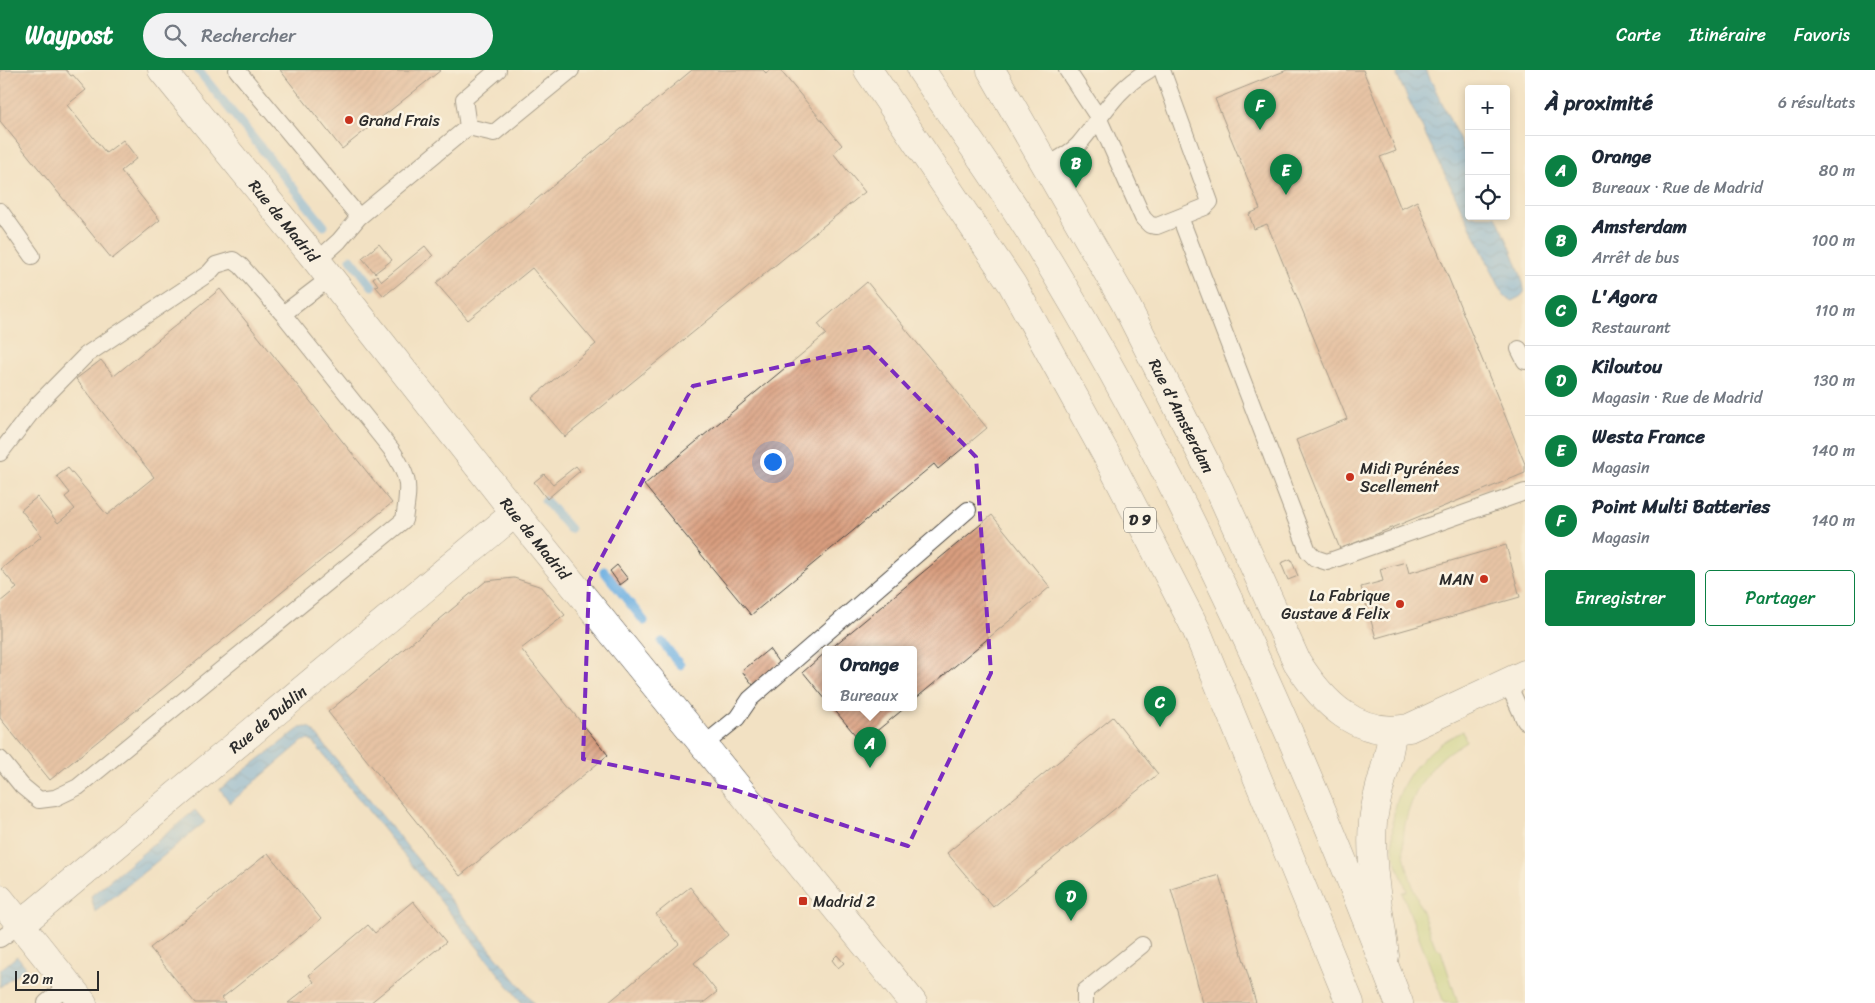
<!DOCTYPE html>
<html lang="fr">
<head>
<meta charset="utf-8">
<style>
  :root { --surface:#fff; --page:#f2f2f3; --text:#1f2937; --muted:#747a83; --line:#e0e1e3; --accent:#0b8043 }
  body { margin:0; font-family:Sriracha,sans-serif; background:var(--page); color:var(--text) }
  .controls { position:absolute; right:15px; top:15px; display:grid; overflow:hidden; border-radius:5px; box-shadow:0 2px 8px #0003 }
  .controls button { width:45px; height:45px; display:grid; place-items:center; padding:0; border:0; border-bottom:1px solid var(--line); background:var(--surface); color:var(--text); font:25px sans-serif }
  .scale { position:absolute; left:15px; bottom:12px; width:84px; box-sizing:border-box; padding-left:5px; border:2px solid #2b2b2b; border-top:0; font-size:14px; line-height:18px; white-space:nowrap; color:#2b2b2b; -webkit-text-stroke:4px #fcf5e5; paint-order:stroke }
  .you { position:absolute; left:772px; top:391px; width:18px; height:18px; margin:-12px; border:4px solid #fff; border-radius:50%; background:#1a73e8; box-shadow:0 0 0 8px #1a73e833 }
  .badge { display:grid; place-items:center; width:32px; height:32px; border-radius:50%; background:var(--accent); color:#fff; font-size:16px; font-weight:700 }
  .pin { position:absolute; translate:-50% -41px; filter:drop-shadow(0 1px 2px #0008) }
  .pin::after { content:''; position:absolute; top:26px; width:18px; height:15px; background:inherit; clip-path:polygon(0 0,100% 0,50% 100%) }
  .popup { position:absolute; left:822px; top:576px; width:95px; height:65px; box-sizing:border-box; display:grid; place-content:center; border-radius:5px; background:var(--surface); filter:drop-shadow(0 1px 4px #0005); font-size:16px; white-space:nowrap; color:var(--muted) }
  .popup b { font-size:19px; color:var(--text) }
  .popup::after { content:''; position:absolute; left:50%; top:100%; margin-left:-10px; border:10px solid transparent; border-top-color:var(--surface) }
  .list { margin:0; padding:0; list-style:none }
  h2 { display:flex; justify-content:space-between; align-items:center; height:65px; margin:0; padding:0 20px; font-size:21px }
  h2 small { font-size:16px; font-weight:400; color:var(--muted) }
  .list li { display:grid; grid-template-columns:32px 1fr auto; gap:15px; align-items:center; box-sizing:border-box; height:70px; padding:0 20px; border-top:1px solid var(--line) }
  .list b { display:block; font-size:19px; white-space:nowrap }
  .list p { margin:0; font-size:16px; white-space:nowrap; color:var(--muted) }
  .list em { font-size:16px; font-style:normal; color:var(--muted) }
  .actions { display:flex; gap:10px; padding:15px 20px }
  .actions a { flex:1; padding:11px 0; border:1px solid var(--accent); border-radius:5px; text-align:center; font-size:18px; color:var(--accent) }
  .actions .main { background:var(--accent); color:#fff }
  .icon { flex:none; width:28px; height:28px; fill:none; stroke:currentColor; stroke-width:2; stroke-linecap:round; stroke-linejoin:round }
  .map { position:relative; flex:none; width:1525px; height:933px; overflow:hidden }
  header { display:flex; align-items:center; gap:30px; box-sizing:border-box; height:70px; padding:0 25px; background:var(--accent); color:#fff }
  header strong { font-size:24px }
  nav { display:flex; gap:28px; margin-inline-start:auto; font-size:18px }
  .search { width:350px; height:45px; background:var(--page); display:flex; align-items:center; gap:12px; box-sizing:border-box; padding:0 18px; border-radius:28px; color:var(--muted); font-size:19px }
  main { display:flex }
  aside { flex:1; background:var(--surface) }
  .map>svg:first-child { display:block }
</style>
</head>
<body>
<header>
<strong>Waypost</strong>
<div class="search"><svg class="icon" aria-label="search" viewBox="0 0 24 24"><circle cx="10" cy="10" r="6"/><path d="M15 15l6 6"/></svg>Rechercher</div>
<nav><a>Carte</a><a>Itinéraire</a><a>Favoris</a></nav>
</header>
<main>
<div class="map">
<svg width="1525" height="933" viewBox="0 0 1525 933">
  <defs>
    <pattern id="water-waves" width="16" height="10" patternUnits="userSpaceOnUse" patternTransform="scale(1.25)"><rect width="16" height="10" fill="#6eb0e2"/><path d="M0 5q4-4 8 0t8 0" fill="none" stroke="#5b8fb7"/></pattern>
    <pattern id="building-hatch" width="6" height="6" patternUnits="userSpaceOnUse" patternTransform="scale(1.25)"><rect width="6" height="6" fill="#d99e7f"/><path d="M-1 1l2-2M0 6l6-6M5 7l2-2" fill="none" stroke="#b08168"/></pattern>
  </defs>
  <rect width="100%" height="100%" fill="#fcf5e5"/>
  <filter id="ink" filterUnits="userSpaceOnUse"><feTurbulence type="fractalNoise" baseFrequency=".02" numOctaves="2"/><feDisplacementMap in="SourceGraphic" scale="10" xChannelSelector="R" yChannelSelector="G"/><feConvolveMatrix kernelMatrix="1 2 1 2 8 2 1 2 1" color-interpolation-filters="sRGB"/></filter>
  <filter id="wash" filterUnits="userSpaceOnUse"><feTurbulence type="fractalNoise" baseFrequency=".0096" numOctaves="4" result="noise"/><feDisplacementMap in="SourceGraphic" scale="20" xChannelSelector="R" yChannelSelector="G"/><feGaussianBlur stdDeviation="1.12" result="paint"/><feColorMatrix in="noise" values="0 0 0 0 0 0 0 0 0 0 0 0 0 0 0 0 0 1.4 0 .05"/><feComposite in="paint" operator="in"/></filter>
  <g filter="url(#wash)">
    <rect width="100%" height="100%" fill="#f2e1c3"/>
    <path fill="#bbd277" stroke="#737e51" d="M1463,661L1466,671C1459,676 1450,680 1444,686C1417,709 1397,754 1405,789C1412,819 1425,848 1435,876L1441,881L1458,933H1444L1402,822L1407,821C1402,807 1395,792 1393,777C1387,723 1416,683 1463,661Z"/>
    <path fill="url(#water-waves)" stroke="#4c6e86" d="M1398,0H1426L1469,90V146H1496C1503,161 1525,207 1524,222C1522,227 1517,228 1512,231L1504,226L1397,6Z
      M306,657L311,658L534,933H522L314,673L309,670L303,671L230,733L220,719L300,658Z
      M195,740L205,752L95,842L91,826Z
      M17,886L26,897L0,917V900Z"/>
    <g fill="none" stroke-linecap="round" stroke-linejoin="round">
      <path stroke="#6eb0e2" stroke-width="9" d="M198,0L324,156
        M351,189L372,216
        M545,430L570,459
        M604,501L644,551
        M662,572L680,595"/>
    </g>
    <g id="blocks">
      <path fill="url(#building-hatch)" d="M0,0H66L71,6L73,5L86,20L67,35L106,83L123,70L137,88L121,101L160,150L112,189L0,51Z
        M280,0H441L342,79Z
        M692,0H763L766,3L770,0H780L842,75L833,83L865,122L565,367L532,328L596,274L532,198L468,250L436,213Z
        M1287,0H1363L1396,81L1380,87L1401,139L1417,131L1525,394V403L1340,479L1296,370L1347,349L1267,154L1254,159L1249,144L1260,139L1215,29Z
        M379,174L392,190L375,203L362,188Z
        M425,176L433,186L384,226L375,216L378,215L373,208L377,205L382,211Z
        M867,212L987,358L938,399L934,394L751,545L644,415L826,264L818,254Z
        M220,219L392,433L50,710L0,648V532L17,518L1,499L42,466L21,440L37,427L58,453L75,439L65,427L70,423L57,406L68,398L107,445L154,407L76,309L101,290L114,306Z
        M576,396L580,401L547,429L534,412L544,404L553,414Z
        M992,445L1050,517L914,630V579H830Z
        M1506,475L1520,527L1376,568L1361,517L1383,511L1380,499L1406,492L1409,503Z
        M1291,489L1298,506L1288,510L1281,493Z
        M617,495L628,509L620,515L610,501Z
        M514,508L542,517L565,545L521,579L608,685L460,806L328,642L486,511Z
        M769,579L779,593L753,615L742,601Z
        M826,582V630L803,602Z
        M832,637H906L862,673Z
        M1113,647L1158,704L993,837L947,783Z
        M268,783L321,849L222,928L225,933H195L150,878Z
        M1219,805L1256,933H1203L1171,819Z
        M690,817L728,865L694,893L717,922L703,933H608L679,874L656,844Z
        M413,831L446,872L370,933H288L314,912L309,905L368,855L375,863Z
        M837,885L844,893L838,898L832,890Z"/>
    </g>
  </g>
  <g filter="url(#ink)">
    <use href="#blocks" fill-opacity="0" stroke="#494642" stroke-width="1"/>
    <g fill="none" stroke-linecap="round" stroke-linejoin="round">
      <defs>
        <path id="service" d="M237,0L359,147
          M1067,0L1098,47L1143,148L1150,155L1157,156L1205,137L1210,132L1162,0
          M468,57L494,63L571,0
          M468,57L464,29L498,0
          M1046,96C1057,90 1071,83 1079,74C1103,46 1114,20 1149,0
          M0,141L32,186
          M1180,147L1308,481L1315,488L1327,492L1525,422
          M317,191L339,171L359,147L468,57
          M1519,279L1525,291
          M0,383L37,335L86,285L209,203L216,195L233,190L241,196L283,244
          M1507,612L1525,651
          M705,674L737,648L750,629L968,440
          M0,689L22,716L39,730L55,728L78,717L404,450C409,416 411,409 391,379L283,244L330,208
          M0,869L20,855
          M46,933L68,915
          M1085,933V921L1142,875"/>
        <g id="minor">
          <path id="s1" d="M162,0L317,191L515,443L913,933"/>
          <path id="s2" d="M991,0L1124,231L1219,419L1297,592C1323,633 1357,668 1409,658L1525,604"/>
          <path d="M0,829L83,933"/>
          <path id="s3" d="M20,855L515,443"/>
          <path d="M1385,886C1380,843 1369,795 1373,752C1376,720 1390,692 1392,661"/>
        </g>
        <path id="trunk" d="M868,0L1012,214L1108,388L1196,559L1350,933
          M921,0C960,58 1002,116 1039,176C1185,414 1299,672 1399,933"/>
      </defs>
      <use href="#service" stroke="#494642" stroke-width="18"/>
      <use href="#minor" stroke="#494642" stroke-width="29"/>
      <use href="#trunk" stroke="#494642" stroke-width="29"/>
      <use href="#service" stroke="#fff" stroke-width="16"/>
      <use href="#minor" stroke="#fff" stroke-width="28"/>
      <use href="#trunk" stroke="#fff" stroke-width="28"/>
    </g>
  </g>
  <path d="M0 0H1525V933H0ZM869,277L976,387L991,603L908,776L732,719L583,689L589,511L693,316Z" fill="#f2e1c3" fill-opacity=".55" fill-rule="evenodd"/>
  <path fill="none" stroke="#7b2cbf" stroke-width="4" stroke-dasharray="10 6" stroke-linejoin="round" d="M869,277L976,387L991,603L908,776L732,719L583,689L589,511L693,316Z"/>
  <g fill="#c8321e" stroke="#fcf5e5" stroke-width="2">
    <circle cx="349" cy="50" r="5"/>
    <circle cx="1350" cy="407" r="5"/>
    <circle cx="1484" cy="509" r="5"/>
    <circle cx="1400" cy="534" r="5"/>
    <rect x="798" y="826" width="10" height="10" rx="2.5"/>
  </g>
  <g text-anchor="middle" stroke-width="5" stroke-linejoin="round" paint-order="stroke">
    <rect fill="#fcf5e5" stroke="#6a6863" stroke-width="1" x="1124" y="437.5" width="32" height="25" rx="4"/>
    <g font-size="15" font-weight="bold" fill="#2b2b2b">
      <text x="1140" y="455">D 9</text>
    </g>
    <g font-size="16" fill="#2b2b2b" stroke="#fcf5e5" text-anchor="start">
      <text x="359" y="56">Grand Frais</text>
      <text x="1360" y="404">Midi Pyrénées<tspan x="1360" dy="18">Scellement</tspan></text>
      <text x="1474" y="515" text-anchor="end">MAN</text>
      <text x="1390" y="531" text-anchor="end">La Fabrique<tspan x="1390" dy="18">Gustave &amp; Felix</tspan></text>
      <text x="813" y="837">Madrid 2</text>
    </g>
    <g font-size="16" fill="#2b2b2b" stroke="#fcf5e5">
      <text dy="6" stroke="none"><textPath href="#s1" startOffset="194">Rue de Madrid</textPath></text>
      <text dy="6" stroke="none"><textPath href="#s2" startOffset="395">Rue d'Amsterdam</textPath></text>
      <text dy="6" stroke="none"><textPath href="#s1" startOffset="599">Rue de Madrid</textPath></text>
      <text dy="6" stroke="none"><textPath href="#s3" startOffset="322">Rue de Dublin</textPath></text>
    </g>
  </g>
</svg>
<div class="controls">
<button>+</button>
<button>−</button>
<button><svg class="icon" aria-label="locate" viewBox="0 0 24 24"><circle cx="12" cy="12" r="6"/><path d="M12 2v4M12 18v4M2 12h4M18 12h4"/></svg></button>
</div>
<div class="scale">20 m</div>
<div class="you"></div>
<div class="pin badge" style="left:870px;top:698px">A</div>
<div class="popup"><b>Orange</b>Bureaux</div>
<div class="pin badge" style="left:1076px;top:118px">B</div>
<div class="pin badge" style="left:1160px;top:657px">C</div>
<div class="pin badge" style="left:1071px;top:851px">D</div>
<div class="pin badge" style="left:1286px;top:125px">E</div>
<div class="pin badge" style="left:1260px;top:60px">F</div>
</div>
<aside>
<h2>À proximité<small>6 résultats</small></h2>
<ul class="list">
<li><span class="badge">A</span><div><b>Orange</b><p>Bureaux · Rue de Madrid</p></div><em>80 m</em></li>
<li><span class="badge">B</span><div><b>Amsterdam</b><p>Arrêt de bus</p></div><em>100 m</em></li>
<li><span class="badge">C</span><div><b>L'Agora</b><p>Restaurant</p></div><em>110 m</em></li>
<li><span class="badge">D</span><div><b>Kiloutou</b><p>Magasin · Rue de Madrid</p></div><em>130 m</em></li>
<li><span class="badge">E</span><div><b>Westa France</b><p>Magasin</p></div><em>140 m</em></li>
<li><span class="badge">F</span><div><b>Point Multi Batteries</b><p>Magasin</p></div><em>140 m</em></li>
</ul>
<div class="actions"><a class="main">Enregistrer</a><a>Partager</a></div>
</aside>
</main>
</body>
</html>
